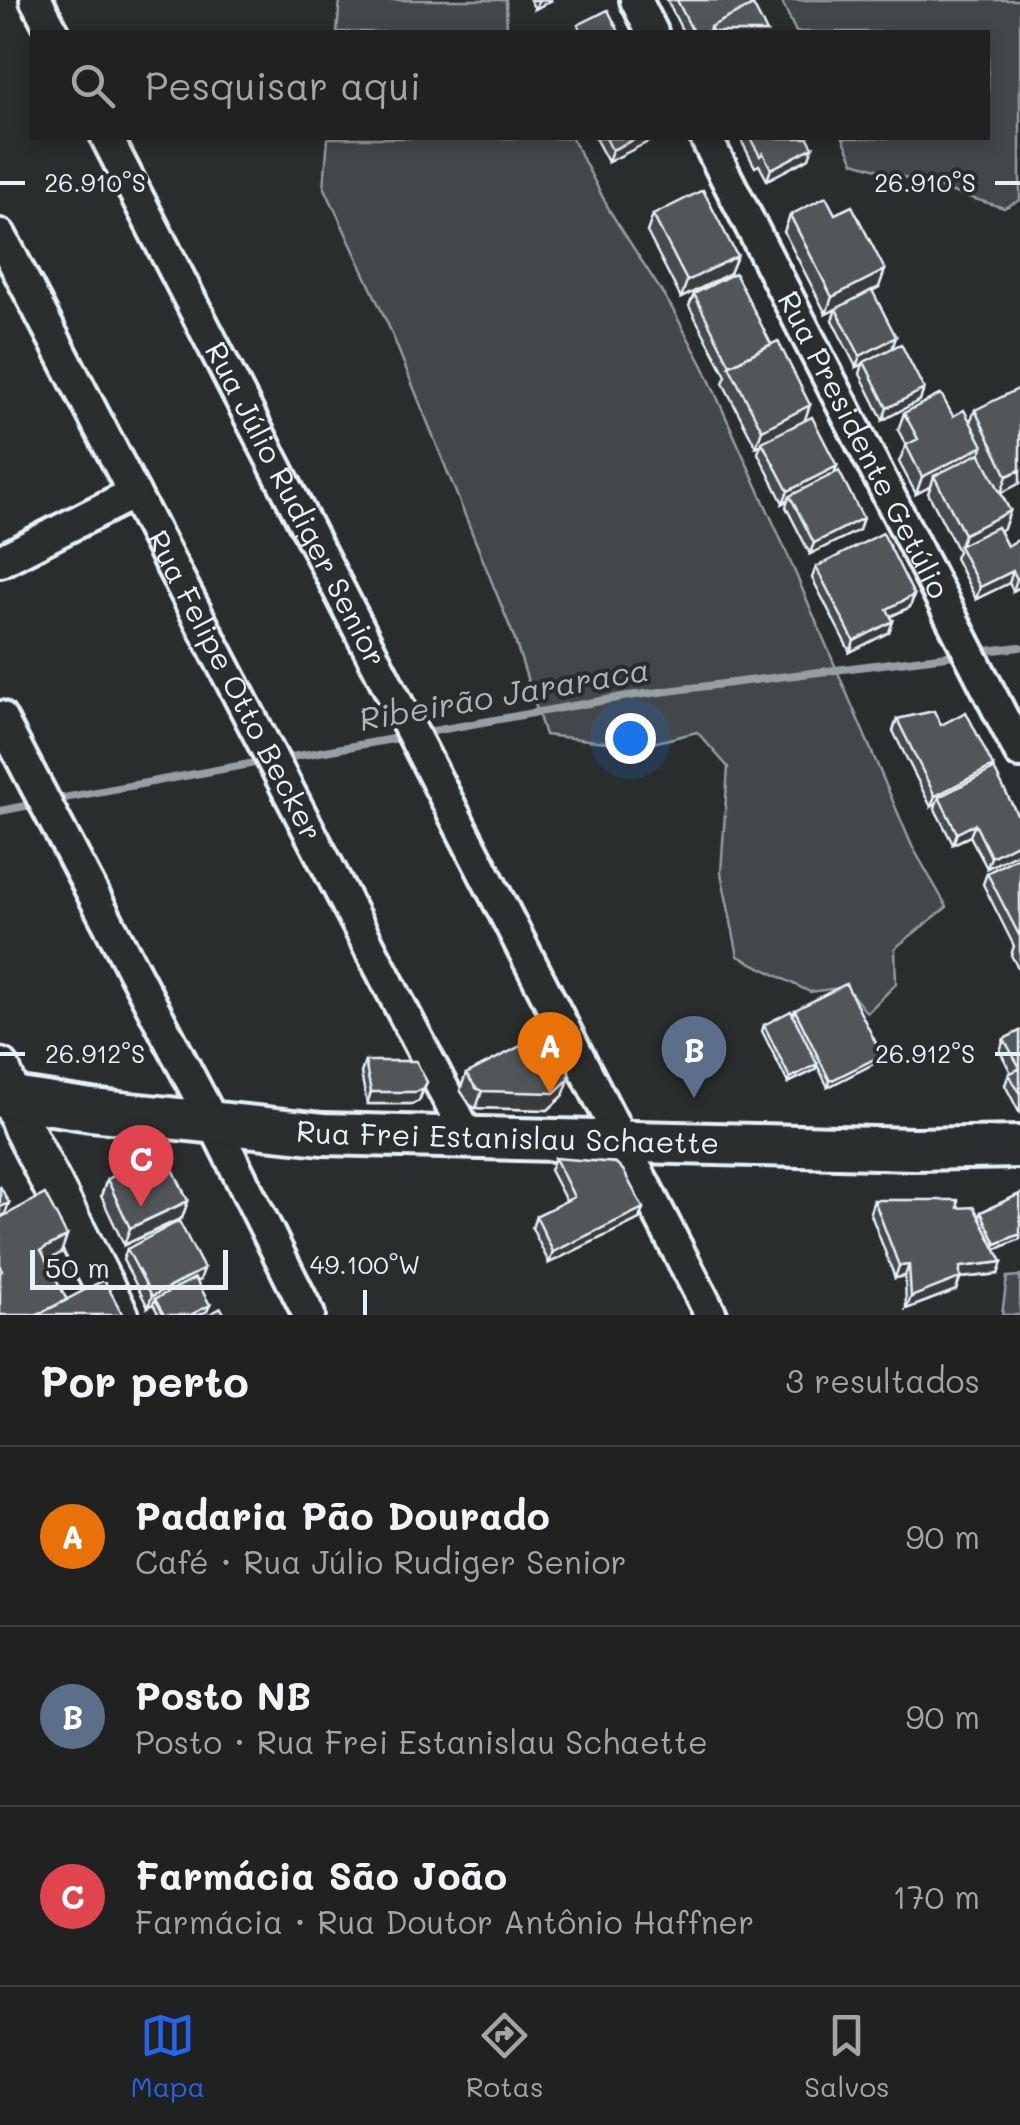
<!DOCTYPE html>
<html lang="pt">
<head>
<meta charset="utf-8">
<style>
  :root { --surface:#202222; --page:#282a2a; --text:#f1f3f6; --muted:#a2a4a5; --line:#3d3f40; --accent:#2563eb }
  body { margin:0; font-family:Mali,sans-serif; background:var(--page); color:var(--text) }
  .scale { position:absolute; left:30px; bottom:25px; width:198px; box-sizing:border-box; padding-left:10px; border:5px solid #e8f1f8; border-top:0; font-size:28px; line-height:35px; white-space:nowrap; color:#e8f1f8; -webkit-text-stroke:8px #2a2d2e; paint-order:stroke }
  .you { position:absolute; left:630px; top:738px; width:35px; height:35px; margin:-25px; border:8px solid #fff; border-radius:50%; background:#1a73e8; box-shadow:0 0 0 15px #1a73e833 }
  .badge { display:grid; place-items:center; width:65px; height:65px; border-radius:50%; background:var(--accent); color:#fff; font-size:32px; font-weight:700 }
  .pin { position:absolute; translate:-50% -82px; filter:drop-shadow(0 2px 5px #0008) }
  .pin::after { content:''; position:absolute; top:52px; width:35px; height:30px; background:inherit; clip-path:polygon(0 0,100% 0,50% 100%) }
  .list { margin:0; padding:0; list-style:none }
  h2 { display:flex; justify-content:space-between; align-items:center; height:130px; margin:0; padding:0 40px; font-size:42px }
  h2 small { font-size:32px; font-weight:400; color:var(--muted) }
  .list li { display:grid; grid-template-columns:65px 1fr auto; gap:30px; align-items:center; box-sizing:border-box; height:180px; padding:0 40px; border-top:2px solid var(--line) }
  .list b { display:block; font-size:38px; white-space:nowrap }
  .list p { margin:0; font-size:32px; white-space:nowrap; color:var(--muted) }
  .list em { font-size:32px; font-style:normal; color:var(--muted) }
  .icon { flex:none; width:55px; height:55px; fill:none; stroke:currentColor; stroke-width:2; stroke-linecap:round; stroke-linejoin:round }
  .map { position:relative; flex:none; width:1020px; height:1315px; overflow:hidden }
  .search { position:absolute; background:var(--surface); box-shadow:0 5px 15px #0003; left:30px; right:30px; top:30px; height:110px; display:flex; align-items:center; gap:25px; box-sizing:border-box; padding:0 35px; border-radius:0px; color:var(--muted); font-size:38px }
  .sheet { height:670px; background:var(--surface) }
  nav { display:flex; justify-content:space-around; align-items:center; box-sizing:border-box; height:140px; border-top:2px solid var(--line); background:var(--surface); font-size:28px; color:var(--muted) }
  nav a { display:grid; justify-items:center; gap:5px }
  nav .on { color:var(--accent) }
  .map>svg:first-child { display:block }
</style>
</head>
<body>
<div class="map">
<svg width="1020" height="1315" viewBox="0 0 1020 1315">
  <rect width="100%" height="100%" fill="#2a2d2e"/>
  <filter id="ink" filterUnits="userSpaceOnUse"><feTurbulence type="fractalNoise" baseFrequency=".01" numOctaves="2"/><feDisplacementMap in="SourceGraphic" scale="20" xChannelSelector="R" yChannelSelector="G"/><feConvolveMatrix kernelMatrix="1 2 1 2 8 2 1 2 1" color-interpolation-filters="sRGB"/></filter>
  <g filter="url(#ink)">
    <path fill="#424648" stroke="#959ca0" stroke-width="2.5" d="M340,0H506L507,32H337Z
      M781,0H1020V200L1004,208L854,162L843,138H988V32H796Z
      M328,138H572L611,213L672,308L703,366L786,551L912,846L947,907L895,948L896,984L867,1013L846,987L810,992L738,956L721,873L728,767L697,732L641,746L545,735L514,637L390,329L324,186Z
      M1020,1276V1315H1002L1007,1277Z"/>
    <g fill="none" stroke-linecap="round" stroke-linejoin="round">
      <path stroke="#989fa3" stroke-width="8" d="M976,652L1020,647
        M422,733L628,696L963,654
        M280,759L404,737
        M53,800L266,761
        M0,811L35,804"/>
      <defs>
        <g id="minor">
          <path d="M36,0L53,32"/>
          <path d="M636,0L652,32"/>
          <path id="s1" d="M107,138L711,1315"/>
          <path id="s2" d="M706,138L1020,752"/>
          <path id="s3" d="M0,235L468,1137"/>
          <path d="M0,561L134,493"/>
          <path d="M0,717L214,1124L309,1315"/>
        </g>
        <path id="tertiary" d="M0,1068L23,1128L119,1315"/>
        <g id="secondary">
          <path id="s4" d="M0,1096L91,1110L323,1134L914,1149L1020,1147"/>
        </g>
      </defs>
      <use href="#minor" stroke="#e8f1f8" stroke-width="38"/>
      <use href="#tertiary" stroke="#e8f1f8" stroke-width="45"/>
      <use href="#secondary" stroke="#e8f1f8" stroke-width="48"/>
      <use href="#minor" stroke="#2a2d2e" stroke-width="30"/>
      <use href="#tertiary" stroke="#2a2d2e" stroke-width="38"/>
      <use href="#secondary" stroke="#2a2d2e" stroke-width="40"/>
    </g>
    <path fill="#474b4d" stroke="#e8f1f8" stroke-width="2.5" d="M530,0H552L535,9Z
      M667,0H748L767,32H683Z
      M595,138H656L608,162Z
      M740,138H808L809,158L767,180L759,165L755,167Z
      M835,214L879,287L872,291L892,348L924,389L920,400L883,420L860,374L863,364L856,367L832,320L836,309L826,314L784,232L790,215Z
      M653,215L737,256L730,273L681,298L647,232Z
      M694,294L805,420L837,466L834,473L859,530L810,554L786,507L788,500L783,503L758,453L761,444L756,447L723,383L726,376L689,306Z
      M975,410L1020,483L1001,493L1010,511L1004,528L999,530L1007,546L1020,539V587L1013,591L1009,583L976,599L955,558L958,551L928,493L931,486L916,494L899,462L906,445L898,430L904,413L953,416L970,422Z
      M816,567L914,595L910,607L891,616L893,621L889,632L850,652L812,578Z
      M897,719L941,725L991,771L1020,820V852L987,868L970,836L953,844L935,809L936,804L931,807L893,731Z
      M1020,856V972L1011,955L1014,946L983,884L987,873Z
      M795,1010L879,1061L828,1087L817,1065L815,1070L788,1083L762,1031L764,1025L793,1015Z
      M1020,1031V1114L1005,1085L1009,1074L1011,1073L1000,1051L1004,1039Z
      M365,1061L427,1082L419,1101L412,1104H367L361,1073Z
      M466,1074L563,1096L548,1110L476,1108L470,1105L460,1090Z
      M555,1158L643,1208L639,1219L549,1263L532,1228L536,1216L566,1201L550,1170Z
      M107,1179L188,1201L182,1218L124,1245L101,1196Z
      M1020,1194V1239L995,1250L1002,1262L998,1274L960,1278L956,1290L906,1309L905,1276L895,1278L870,1212L874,1200L958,1208L979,1218L981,1212Z
      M127,1249L200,1280L197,1282L210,1305L207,1311L199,1315H159L153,1304L148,1307L123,1260Z"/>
    <path fill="#3a3d3e" stroke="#e8f1f8" stroke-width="2.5" d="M539,0H552L535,9Z
      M637,138H656L608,162L612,150Z
      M813,147L809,158L767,180L771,169Z
      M737,256L730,273L681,298L687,281Z
      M885,270L879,287L826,314L832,297Z
      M896,337L892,349L856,367L860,356Z
      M924,389L920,400L883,420L887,408Z
      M810,405L804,422L756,447L762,430Z
      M983,446L977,463L934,476L931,486L916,494L922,477Z
      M837,466L833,477L790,496L788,500L783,503L788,491Z
      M1020,470V483L1001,493L1007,476Z
      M1010,511L1004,528L961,549L960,546L964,534Z
      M863,518L859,530L810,554L814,543Z
      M1013,571L1009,583L976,599L980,587Z
      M1020,577V587L1013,591L1017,579Z
      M914,595L910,607L883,620L887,609Z
      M893,621L889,632L850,652L854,641Z
      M993,766L989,777L939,797L936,804L931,807L935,796Z
      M975,824L970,836L953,844L957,833Z
      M1020,842V852L987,868L991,857Z
      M882,1055L879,1061L828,1087L830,1081Z
      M817,1064L815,1070L788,1083L790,1078Z
      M569,1079L563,1096L548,1110L476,1108L482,1091Z
      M423,1089L419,1101L412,1104H367L371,1092Z
      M188,1201L182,1218L124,1245L130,1228Z
      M9,1203L5,1214L0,1217V1207Z
      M643,1208L639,1219L549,1263L553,1252Z
      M1020,1234V1239L994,1250L996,1244Z
      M67,1236L61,1253L35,1267L41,1250Z
      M1002,1262L998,1274L960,1278L956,1290L906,1309L911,1297L960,1267Z
      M909,1265L905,1276L895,1278L899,1266Z
      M204,1269L200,1280L157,1302L155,1299L153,1304L148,1307L152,1296Z
      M210,1305L207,1311L199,1315H190Z"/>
    <path fill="#535759" stroke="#e8f1f8" stroke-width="2.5" d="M677,0H748L751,6L710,27L709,32H693Z
      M753,5L767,32H713L710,27Z
      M608,10L619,32H582L578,25Z
      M606,138H637L612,150Z
      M750,138H808L813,147L771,169L763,153L760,156Z
      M703,190L737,256L687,281L653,215Z
      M826,197L835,214L852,206L885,270L832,297L790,215Z
      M735,273L771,344L730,365L694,294Z
      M872,290L896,337L860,356L836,309Z
      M778,341L810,405L762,430L729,366Z
      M901,344L924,389L887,408L864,362Z
      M1020,388V470L1007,476L975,410Z
      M941,394L953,416L964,410L983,446L922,477L906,445L918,439L904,413Z
      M812,417L837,466L788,491L762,442Z
      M980,453L1010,511L964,534L934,476Z
      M839,471L863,518L814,543L790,496Z
      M997,527L1007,546L1020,539V577L1017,579L1013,571L980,587L959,546Z
      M883,533L914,595L887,609L893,621L854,641L816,567Z
      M934,711L941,725L966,712L993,766L935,796L897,719Z
      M994,769L1020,820V842L991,857L975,824L957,833L939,797Z
      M1020,856V935H1019L987,873Z
      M846,984L882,1055L830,1081L795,1010Z
      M791,1011L817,1064L790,1078L764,1025Z
      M550,1031L569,1067V1079L554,1093L482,1091L476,1088L466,1074Z
      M1020,1031V1094L1009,1074L1020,1068L1004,1039Z
      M365,1061H416L427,1082L423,1089L416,1092H371Z
      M165,1152L188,1201L130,1228L107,1179Z
      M555,1158L616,1163L623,1170L643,1208L553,1252L536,1216L574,1197Z
      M0,1186L9,1203L0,1207Z
      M45,1194L67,1236L41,1250L67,1300L37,1315H0V1272L2,1271L0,1267V1218Z
      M1020,1194V1234L996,1244L981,1212Z
      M874,1200H958V1208L974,1207L1002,1262L960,1267V1278L911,1297L909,1265L899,1266Z
      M179,1221L204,1269L152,1296L127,1249Z
      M195,1278L210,1305L190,1315H164L155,1299Z
      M104,1280L123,1315H37Z
      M221,1308L225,1315H208Z"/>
  </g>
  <path fill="none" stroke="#e8f1f8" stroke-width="4" d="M0,183H25M995,183H1020M0,1054H25M995,1054H1020M365,1290V1315"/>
  <g text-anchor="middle" stroke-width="8" stroke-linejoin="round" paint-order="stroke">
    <g font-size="30" fill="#e8f1f8" stroke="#2a2d2e">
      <text dy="10" stroke="none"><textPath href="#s2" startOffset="345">Rua Presidente Getúlio</textPath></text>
      <text dy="10" stroke="none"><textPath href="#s1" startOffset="412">Rua Júlio Rudiger Senior</textPath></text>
      <text dy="10" stroke="none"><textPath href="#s3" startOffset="508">Rua Felipe Otto Becker</textPath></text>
      <text dy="10" stroke="none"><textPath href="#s4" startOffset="510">Rua Frei Estanislau Schaette</textPath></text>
    </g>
    <g font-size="32" font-style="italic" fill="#acb3b9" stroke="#2a2d2e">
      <text transform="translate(504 695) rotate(-10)" y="11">Ribeirão Jararaca</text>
    </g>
  </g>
  <g font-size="25" text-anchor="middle" fill="#e8f1f8" stroke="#2a2d2e" stroke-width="8" stroke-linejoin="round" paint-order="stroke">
    <text x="95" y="192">26.910°S</text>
    <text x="925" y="192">26.910°S</text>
    <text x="95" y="1063">26.912°S</text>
    <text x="925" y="1063">26.912°S</text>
    <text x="365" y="1274">49.100°W</text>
  </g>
</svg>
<div class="scale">50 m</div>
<div class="you"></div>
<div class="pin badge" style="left:550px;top:1094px;background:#e8710a">A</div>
<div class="pin badge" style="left:694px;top:1098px;background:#5c6f8a">B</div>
<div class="pin badge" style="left:141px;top:1207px;background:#e0444e">C</div>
<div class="search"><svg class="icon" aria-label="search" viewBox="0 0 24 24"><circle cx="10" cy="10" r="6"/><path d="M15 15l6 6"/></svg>Pesquisar aqui</div>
</div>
<section class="sheet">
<h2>Por perto<small>3 resultados</small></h2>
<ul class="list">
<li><span class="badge" style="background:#e8710a">A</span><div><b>Padaria Pão Dourado</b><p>Café · Rua Júlio Rudiger Senior</p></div><em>90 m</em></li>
<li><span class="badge" style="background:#5c6f8a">B</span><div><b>Posto NB</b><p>Posto · Rua Frei Estanislau Schaette</p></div><em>90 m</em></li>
<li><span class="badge" style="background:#e0444e">C</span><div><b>Farmácia São João</b><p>Farmácia · Rua Doutor Antônio Haffner</p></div><em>170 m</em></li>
</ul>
</section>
<nav>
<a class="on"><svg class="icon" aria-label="map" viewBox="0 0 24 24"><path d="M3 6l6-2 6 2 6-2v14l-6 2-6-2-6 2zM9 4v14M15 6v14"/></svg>Mapa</a>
<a><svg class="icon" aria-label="directions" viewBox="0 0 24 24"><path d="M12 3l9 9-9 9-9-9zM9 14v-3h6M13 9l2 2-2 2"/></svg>Rotas</a>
<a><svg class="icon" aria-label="saved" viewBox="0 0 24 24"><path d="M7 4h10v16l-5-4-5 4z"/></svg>Salvos</a>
</nav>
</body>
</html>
